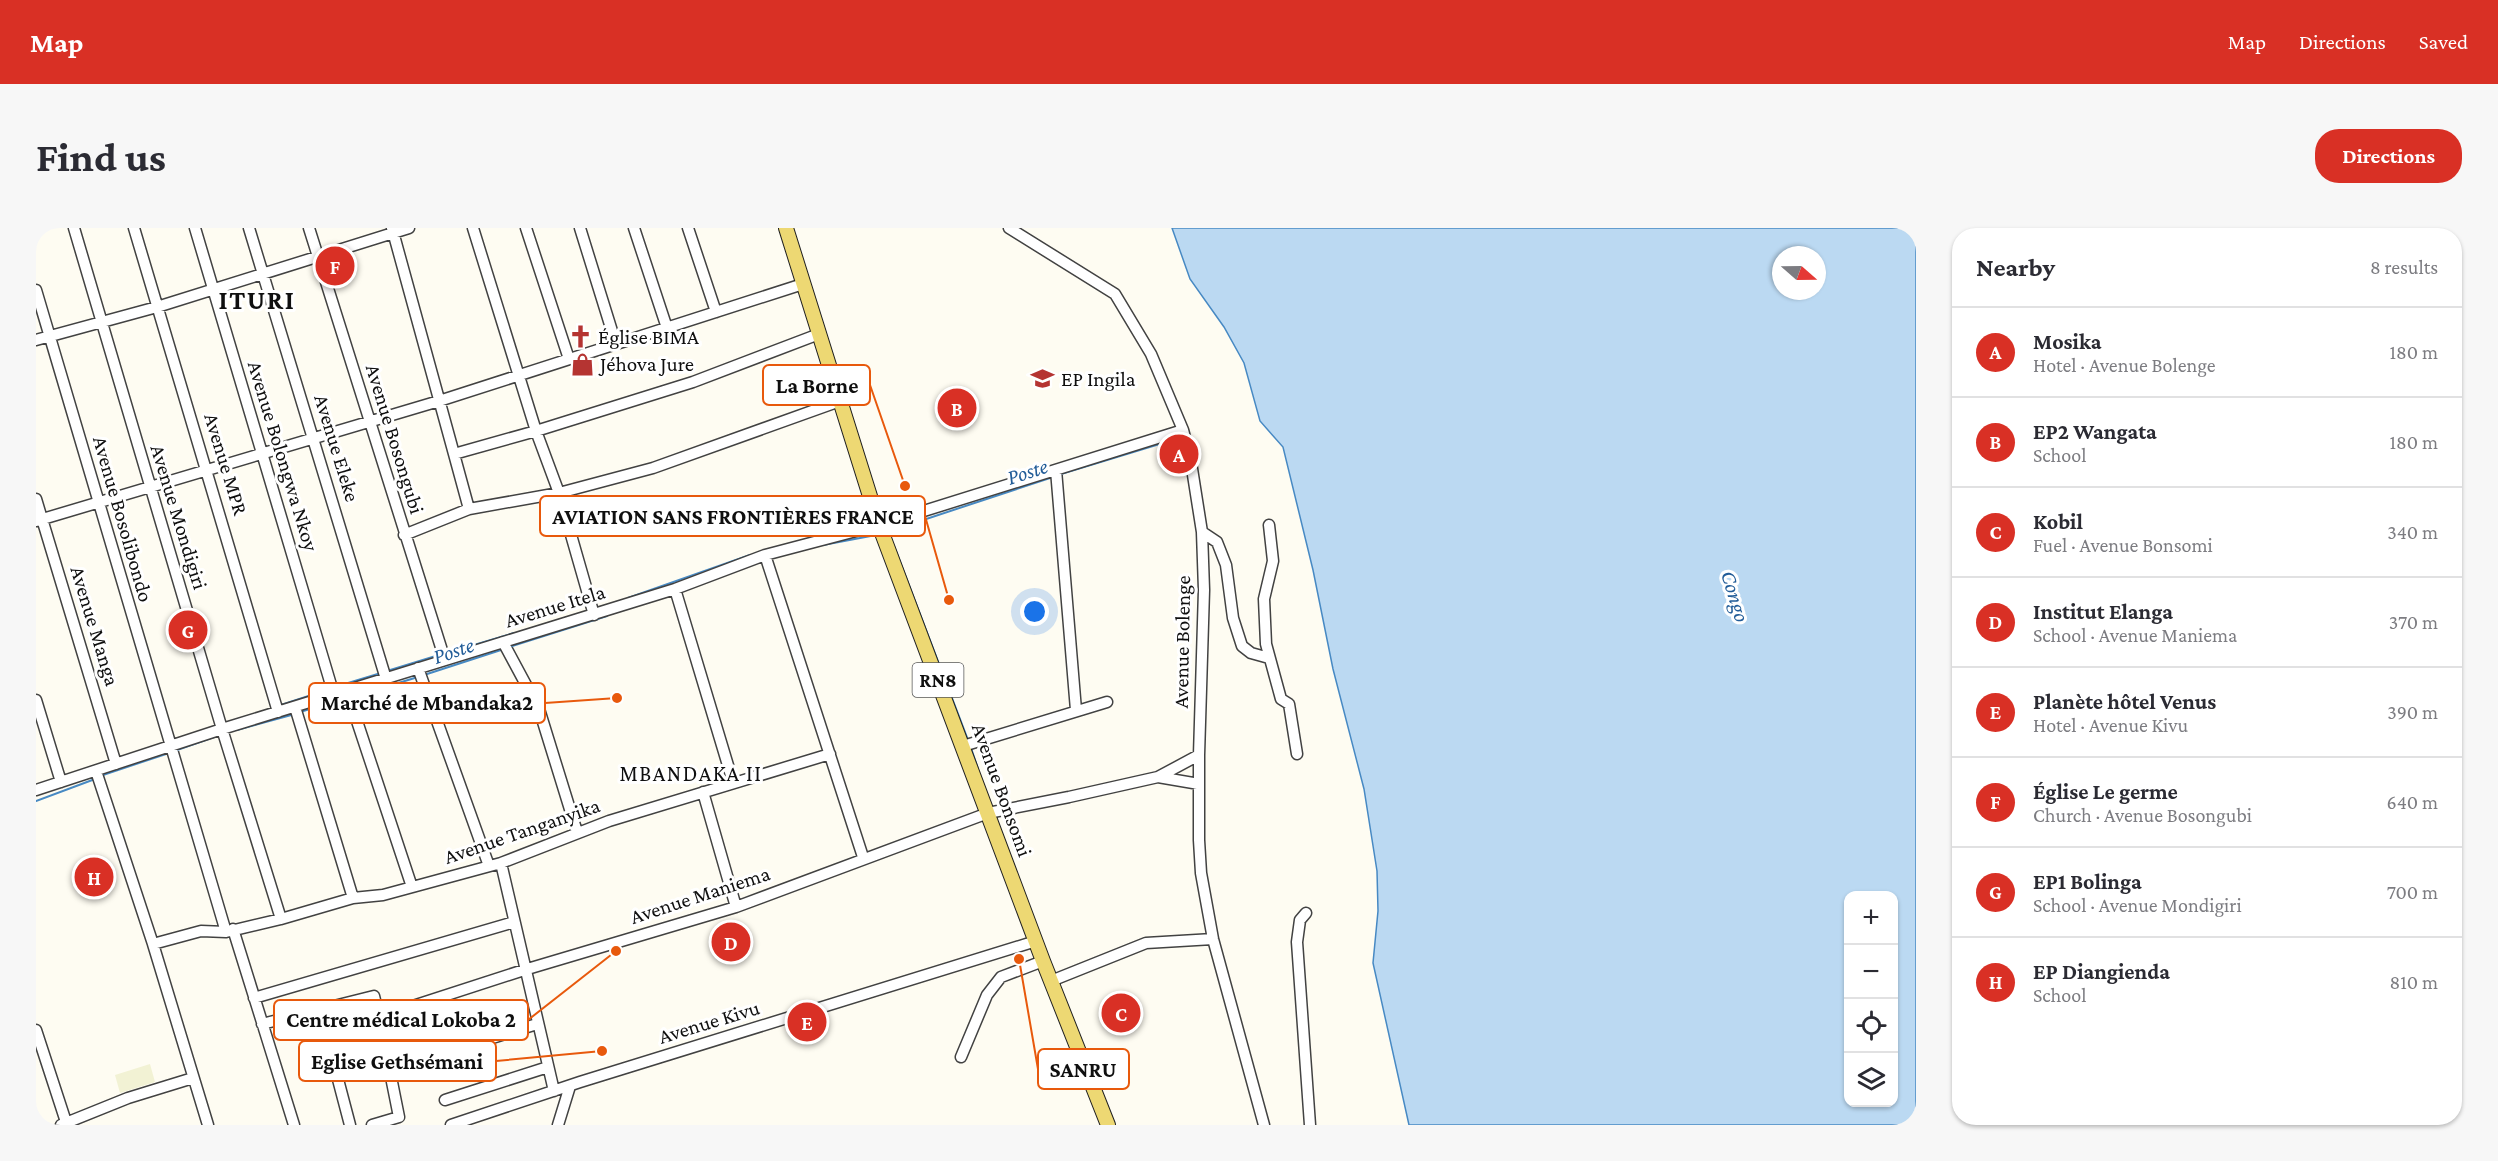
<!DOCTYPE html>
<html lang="en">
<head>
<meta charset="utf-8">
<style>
  :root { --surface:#fff; --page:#f7f7f7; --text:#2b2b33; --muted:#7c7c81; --line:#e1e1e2; --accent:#d93025 }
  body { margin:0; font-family:"Crimson Pro",serif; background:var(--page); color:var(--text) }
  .controls { position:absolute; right:18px; bottom:18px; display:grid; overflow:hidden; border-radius:12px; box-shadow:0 2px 4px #0004 }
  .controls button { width:54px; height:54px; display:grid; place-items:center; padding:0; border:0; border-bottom:2px solid var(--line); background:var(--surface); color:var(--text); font:30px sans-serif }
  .compass { position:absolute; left:1736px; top:18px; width:54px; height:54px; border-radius:50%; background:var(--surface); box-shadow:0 2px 4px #0004; rotate:110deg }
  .you { position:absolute; left:999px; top:384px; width:21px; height:21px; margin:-15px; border:4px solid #fff; border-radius:50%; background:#1a73e8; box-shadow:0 0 0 9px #1a73e833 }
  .badge { display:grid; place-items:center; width:39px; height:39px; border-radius:50%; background:var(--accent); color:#fff; font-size:20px; font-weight:700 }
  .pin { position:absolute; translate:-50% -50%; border:3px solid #fff; box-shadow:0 2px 6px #0006 }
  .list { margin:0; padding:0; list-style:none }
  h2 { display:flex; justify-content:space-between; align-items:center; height:78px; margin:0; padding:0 24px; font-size:26px }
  h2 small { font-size:20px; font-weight:400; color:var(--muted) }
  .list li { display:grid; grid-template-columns:39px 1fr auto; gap:18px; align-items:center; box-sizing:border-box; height:90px; padding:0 24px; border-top:2px solid var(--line) }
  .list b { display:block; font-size:22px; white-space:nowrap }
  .list p { margin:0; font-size:20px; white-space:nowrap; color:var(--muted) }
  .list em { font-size:20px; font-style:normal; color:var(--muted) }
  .icon { flex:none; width:33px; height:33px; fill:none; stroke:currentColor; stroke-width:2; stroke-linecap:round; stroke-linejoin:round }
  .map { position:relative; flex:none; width:1880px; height:897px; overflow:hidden; border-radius:24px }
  header { display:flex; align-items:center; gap:36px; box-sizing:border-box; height:84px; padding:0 30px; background:var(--accent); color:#fff }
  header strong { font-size:28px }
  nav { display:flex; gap:33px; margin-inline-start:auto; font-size:21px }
  .intro { display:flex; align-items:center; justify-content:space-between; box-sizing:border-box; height:144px; padding:0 36px }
  h1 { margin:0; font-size:42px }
  .button { padding:15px 27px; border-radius:24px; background:var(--accent); color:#fff; font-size:21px; font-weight:700 }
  main { display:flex; gap:36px; padding:0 36px }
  aside { flex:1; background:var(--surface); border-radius:24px; box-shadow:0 2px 4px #0004 }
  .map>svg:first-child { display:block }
</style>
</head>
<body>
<header>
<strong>Map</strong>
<nav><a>Map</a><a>Directions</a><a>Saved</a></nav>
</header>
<div class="intro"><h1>Find us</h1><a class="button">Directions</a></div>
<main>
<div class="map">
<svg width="1880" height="897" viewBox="0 0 1880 897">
  <rect width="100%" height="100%" fill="#fefcf2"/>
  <path fill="#f2f2d4" d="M114,836L119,854L84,865L79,847Z"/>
  <path fill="#bbd9f2" stroke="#4789c3" stroke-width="1.5" fill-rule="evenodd" d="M1136,0H1880V897H1373L1337,735L1342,683L1341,643L1328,561L1297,441L1277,342L1247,219L1224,193L1208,135L1188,99L1154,51ZM1745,27H1781V63H1745ZM1812,668H1858V874H1812Z"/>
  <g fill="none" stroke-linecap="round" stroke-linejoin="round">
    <path stroke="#4789c3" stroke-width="2" d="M783,84L827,225
      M1025,246L1140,211
      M851,304L1017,249
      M787,317L840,307
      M858,318L932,512
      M592,370L714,327
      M473,419L571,388
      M411,425L478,405
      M351,443L403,427
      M388,447L468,421
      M299,459L345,445
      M316,469L382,449
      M245,477L294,461
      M264,484L310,470
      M201,502L259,486
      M935,520L942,541
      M141,522L184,507
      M64,548L133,525
      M0,573L59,551"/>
    <defs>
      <path id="minor" d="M38,0L186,501L245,691
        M98,0L242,484
        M159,0L298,467
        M213,0L350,451
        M273,0L409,432
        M356,0L418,226
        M437,0L500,203L523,265L558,387
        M490,0L533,131
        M544,0L580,116
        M598,0L631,100
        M652,0L680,84
        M973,0L1079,66L1115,126L1147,202L1154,228L1166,304L1168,362L1163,527V612L1165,645L1177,711L1228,897
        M0,62L190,704
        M0,112L121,79L373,0
        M1020,242L1040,482
        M0,271L80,536
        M433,281L418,226L500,203L657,154L783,106
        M0,293L403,173L767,56
        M1233,297L1237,333L1228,371L1230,416L1245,471L1253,476L1261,526
        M1166,304L1181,314L1190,337L1197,390L1206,418L1215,425L1233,430
        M368,307L433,281L523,265L617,240L804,173
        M729,327L827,629
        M639,361L697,554
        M467,414L503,481L541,604
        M382,440L453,638
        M311,463L376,659
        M0,472L25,554
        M259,479L317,670
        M927,518L1071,474
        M60,543L117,716L172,897
        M1122,549L1163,556
        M0,562L186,501L639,361L729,327L843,297L1147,202
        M667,564L700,679
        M465,635L518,863
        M1270,685L1264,692L1261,714L1274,897
        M197,701L258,897
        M117,716L165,703L190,704L245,691L317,670L347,667L465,635L573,593L794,526
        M1015,753L1110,715L1177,711
        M218,770L478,694
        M284,783L314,897
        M226,796L338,768L343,789
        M0,802L31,897
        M925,829L951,767L965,749L1007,733
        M353,842L501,796
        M409,872L512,839
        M25,897L92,870L157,850
        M336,897L363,889L343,789L488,742L700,679L952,585L1033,569L1122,549L1163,527
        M415,897L544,854L1000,713
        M522,897L534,858"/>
      <path id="major" d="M750,0L843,297L1007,733L1072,897"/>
    </defs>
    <use href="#minor" stroke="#424242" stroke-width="13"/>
    <use href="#major" stroke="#202020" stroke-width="16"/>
    <use href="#minor" stroke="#fff" stroke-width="10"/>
    <use href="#major" stroke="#edd873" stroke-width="14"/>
  </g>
  <defs>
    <symbol id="church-bare" viewBox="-9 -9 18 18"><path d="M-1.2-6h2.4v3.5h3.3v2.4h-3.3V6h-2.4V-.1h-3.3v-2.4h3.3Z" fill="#b53432" stroke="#fff" stroke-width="2.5" paint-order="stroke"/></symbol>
    <symbol id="shop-bare" viewBox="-9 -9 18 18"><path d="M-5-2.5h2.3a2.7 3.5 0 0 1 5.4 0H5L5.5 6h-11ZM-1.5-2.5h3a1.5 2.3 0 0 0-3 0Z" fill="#b53432" stroke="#fff" stroke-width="2.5" paint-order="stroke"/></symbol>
    <symbol id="school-bare" viewBox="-9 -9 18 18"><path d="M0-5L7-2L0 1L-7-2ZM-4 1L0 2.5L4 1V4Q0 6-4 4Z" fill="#b53432" stroke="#fff" stroke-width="2.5" paint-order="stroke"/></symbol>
  </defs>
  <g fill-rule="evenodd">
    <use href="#church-bare" x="528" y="92" width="33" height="33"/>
    <use href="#shop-bare" x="530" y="120" width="33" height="33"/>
    <use href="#school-bare" x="990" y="134" width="33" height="33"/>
  </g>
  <g text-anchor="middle" stroke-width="6" stroke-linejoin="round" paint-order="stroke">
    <rect fill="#fff" stroke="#575757" stroke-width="1.5" x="876.5" y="435" width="51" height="34" rx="4.5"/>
    <g font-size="20" font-weight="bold" fill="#0f0f0f">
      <text x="902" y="459">RN8</text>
    </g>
    <g font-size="21" fill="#0f0f0f" stroke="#fff" text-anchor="start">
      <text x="562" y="116">Église BIMA</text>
      <text x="564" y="143">Jéhova Jure</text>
      <text x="1025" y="158">EP Ingila</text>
    </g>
    <g font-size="21" fill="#0f0f0f" stroke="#fff">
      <text transform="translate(359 211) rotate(73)" y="7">Avenue Bosongubi</text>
      <text transform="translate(301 220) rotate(73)" y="7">Avenue Eleke</text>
      <text transform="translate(247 228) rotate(73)" y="7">Avenue Bolongwa Nkoy</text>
      <text transform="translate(190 236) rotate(73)" y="7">Avenue MPR</text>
      <text transform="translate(143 289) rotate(73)" y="7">Avenue Mondigiri</text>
      <text transform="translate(87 291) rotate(74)" y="7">Avenue Bosolibondo</text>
      <text transform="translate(519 378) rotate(-17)" y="7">Avenue Itela</text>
      <text transform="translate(59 398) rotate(73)" y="7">Avenue Manga</text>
      <text transform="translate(1146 414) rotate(-89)" y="7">Avenue Bolenge</text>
      <text transform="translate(966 562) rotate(70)" y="7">Avenue Bonsomi</text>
      <text transform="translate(486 603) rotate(-19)" y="7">Avenue Tanganyika</text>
      <text transform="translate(664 667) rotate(-18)" y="7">Avenue Maniema</text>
      <text transform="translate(673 794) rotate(-17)" y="7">Avenue Kivu</text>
    </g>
    <g font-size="22" font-style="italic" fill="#215c98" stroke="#fff">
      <text transform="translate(991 243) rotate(-18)" y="8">Poste</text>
      <text transform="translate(1700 368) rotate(73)" y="8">Congo</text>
      <text transform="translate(417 422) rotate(-19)" y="8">Poste</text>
    </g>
    <g font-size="22" letter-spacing="1.5" fill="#0f0f0f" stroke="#fff">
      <text x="655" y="553">MBANDAKA II</text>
    </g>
    <g font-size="27" font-weight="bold" letter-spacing="1.5" fill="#0f0f0f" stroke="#fff">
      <text x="221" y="81">ITURI</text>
    </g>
  </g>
  <path fill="none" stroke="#e8590c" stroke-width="2" d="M869 258L834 157M913 372L889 288M581 470L509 475M580 723L492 792M566 823L460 833M983 731L1002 841"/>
  <g fill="#e8590c" stroke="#fff" stroke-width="2">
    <circle cx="869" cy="258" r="6"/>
    <circle cx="913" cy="372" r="6"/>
    <circle cx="581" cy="470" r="6"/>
    <circle cx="580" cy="723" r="6"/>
    <circle cx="566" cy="823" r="6"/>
    <circle cx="983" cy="731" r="6"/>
  </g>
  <g fill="#fff" stroke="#e8590c" stroke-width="2">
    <rect x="727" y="137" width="107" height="40" rx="6"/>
    <rect x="504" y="268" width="385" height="40" rx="6"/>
    <rect x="273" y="455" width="236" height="40" rx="6"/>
    <rect x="238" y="772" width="254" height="40" rx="6"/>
    <rect x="263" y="813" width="197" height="40" rx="6"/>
    <rect x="1002" y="821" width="91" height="40" rx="6"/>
  </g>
  <g font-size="22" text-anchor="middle" font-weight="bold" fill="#0f0f0f">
    <text x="781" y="165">La Borne</text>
    <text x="697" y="296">AVIATION SANS FRONTIÈRES FRANCE</text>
    <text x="391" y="482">Marché de Mbandaka2</text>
    <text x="365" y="799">Centre médical Lokoba 2</text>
    <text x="361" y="841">Eglise Gethsémani</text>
    <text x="1047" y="849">SANRU</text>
  </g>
</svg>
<div class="controls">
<button>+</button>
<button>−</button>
<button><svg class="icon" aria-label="locate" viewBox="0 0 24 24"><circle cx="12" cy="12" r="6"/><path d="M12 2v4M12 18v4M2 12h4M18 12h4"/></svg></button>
<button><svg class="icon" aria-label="layers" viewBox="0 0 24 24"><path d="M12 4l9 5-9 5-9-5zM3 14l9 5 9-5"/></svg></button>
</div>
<svg class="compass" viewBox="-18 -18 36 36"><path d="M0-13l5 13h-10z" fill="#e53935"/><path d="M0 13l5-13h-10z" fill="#7c7c81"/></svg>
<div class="you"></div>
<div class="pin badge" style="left:1143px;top:226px">A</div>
<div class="pin badge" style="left:921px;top:180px">B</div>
<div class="pin badge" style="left:1085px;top:785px">C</div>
<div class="pin badge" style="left:695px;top:714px">D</div>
<div class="pin badge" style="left:771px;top:794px">E</div>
<div class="pin badge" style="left:299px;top:38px">F</div>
<div class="pin badge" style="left:152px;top:402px">G</div>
<div class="pin badge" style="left:58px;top:649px">H</div>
</div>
<aside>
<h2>Nearby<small>8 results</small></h2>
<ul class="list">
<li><span class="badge">A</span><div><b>Mosika</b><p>Hotel · Avenue Bolenge</p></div><em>180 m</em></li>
<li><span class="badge">B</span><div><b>EP2 Wangata</b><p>School</p></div><em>180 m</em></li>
<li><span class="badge">C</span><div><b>Kobil</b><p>Fuel · Avenue Bonsomi</p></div><em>340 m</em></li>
<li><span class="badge">D</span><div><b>Institut Elanga</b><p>School · Avenue Maniema</p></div><em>370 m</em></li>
<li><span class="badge">E</span><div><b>Planète hôtel Venus</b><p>Hotel · Avenue Kivu</p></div><em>390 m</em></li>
<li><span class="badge">F</span><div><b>Église Le germe</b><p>Church · Avenue Bosongubi</p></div><em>640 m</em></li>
<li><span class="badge">G</span><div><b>EP1 Bolinga</b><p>School · Avenue Mondigiri</p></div><em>700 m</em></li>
<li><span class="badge">H</span><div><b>EP Diangienda</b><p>School</p></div><em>810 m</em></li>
</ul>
</aside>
</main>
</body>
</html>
